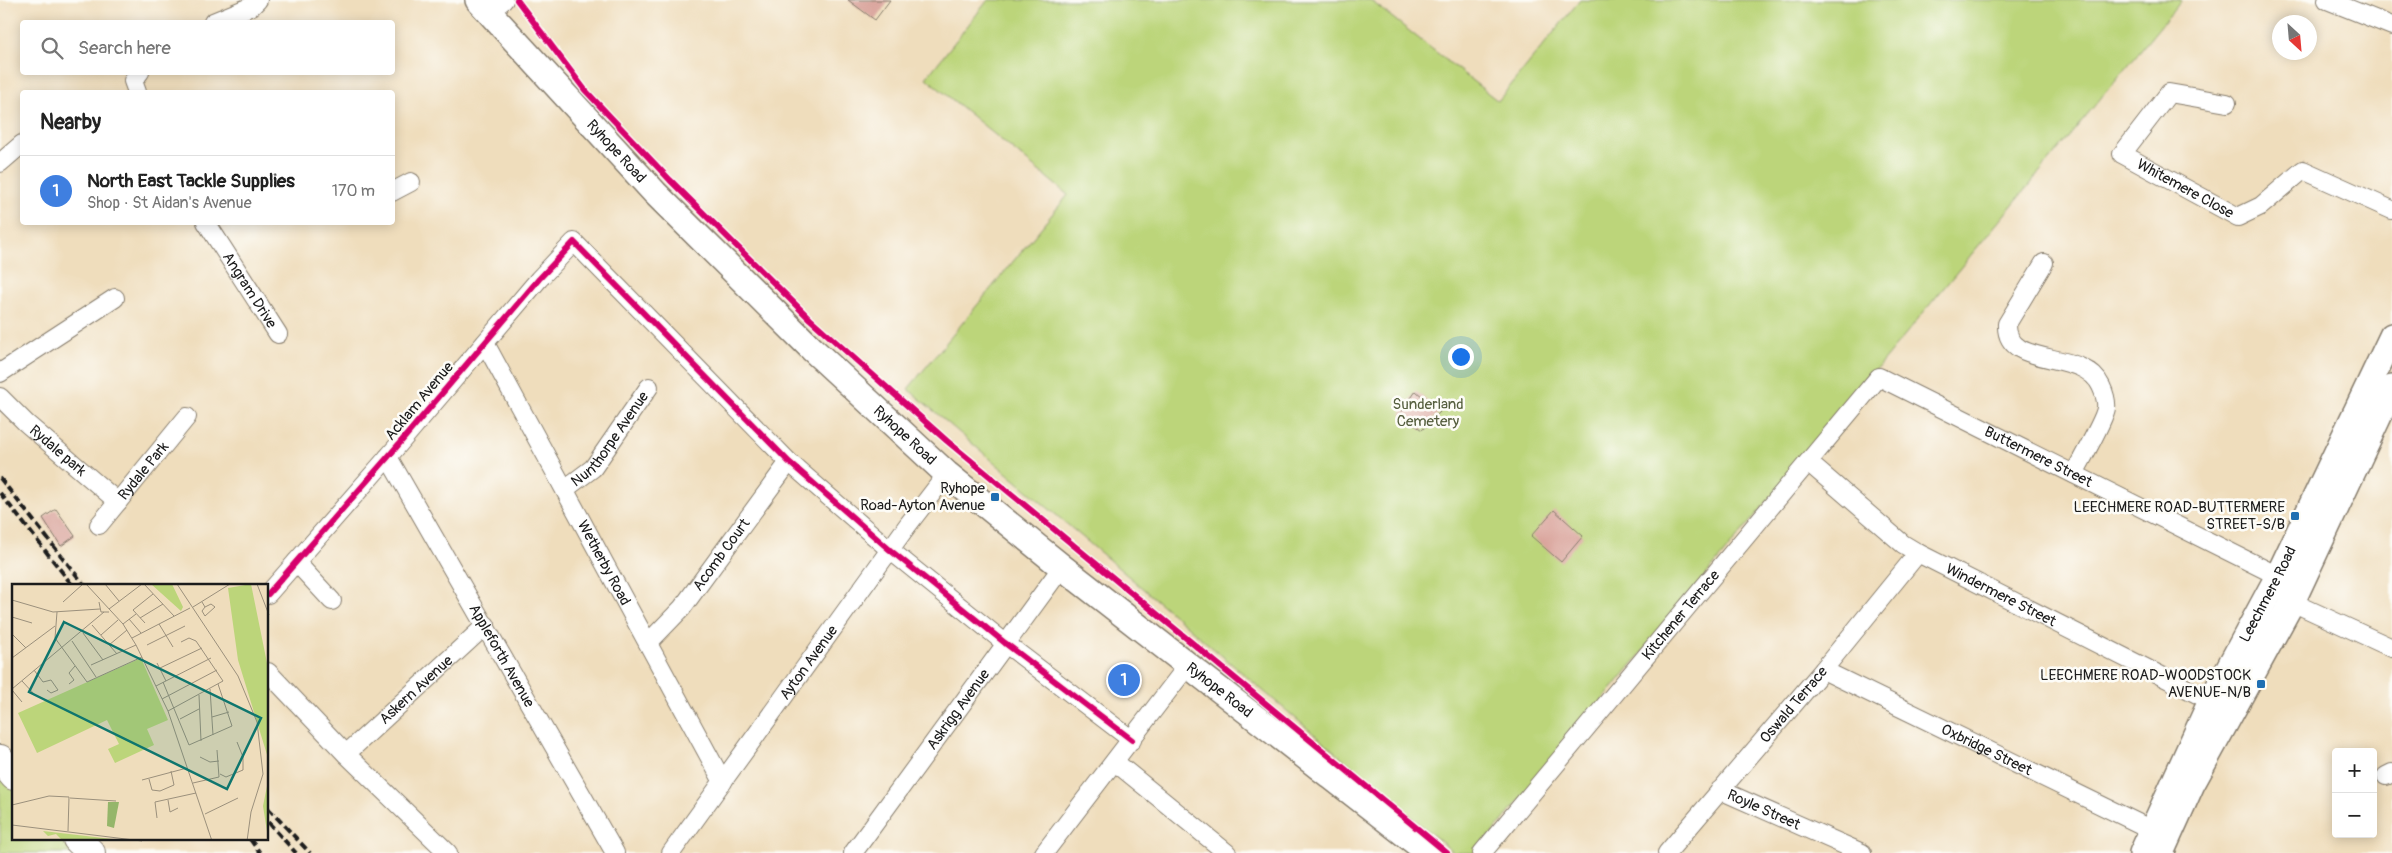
<!DOCTYPE html>
<html lang="en">
<head>
<meta charset="utf-8">
<style>
  :root { --surface:#fff; --page:#f2f2f2; --text:#222; --muted:#767676; --line:#e0e0e0; --accent:#1f6fb2 }
  body { margin:0; font-family:Pangolin,sans-serif; background:var(--page); color:var(--text) }
  .controls { position:absolute; right:15px; bottom:15px; display:grid; overflow:hidden; border-radius:5px; box-shadow:0 2px 12px #0003 }
  .controls button { width:45px; height:45px; display:grid; place-items:center; padding:0; border:0; border-bottom:1px solid var(--line); background:var(--surface); color:var(--text); font:25px sans-serif }
  .compass { position:absolute; left:2272px; top:15px; width:45px; height:45px; border-radius:50%; background:var(--surface); box-shadow:0 2px 12px #0003; rotate:154deg }
  .you { position:absolute; left:1460px; top:356px; width:18px; height:18px; margin:-12px; border:4px solid #fff; border-radius:50%; background:#1a73e8; box-shadow:0 0 0 8px #1a73e833 }
  .badge { display:grid; place-items:center; width:32px; height:32px; border-radius:50%; background:var(--accent); color:#fff; font-size:16px; font-weight:700 }
  .pin { position:absolute; translate:-50% -50%; border:2px solid #fff; box-shadow:0 1px 5px #0006 }
  .list { margin:0; padding:0; list-style:none }
  h2 { display:flex; justify-content:space-between; align-items:center; height:65px; margin:0; padding:0 20px; font-size:21px }
  h2 small { font-size:16px; font-weight:400; color:var(--muted) }
  .list li { display:grid; grid-template-columns:32px 1fr auto; gap:15px; align-items:center; box-sizing:border-box; height:70px; padding:0 20px; border-top:1px solid var(--line) }
  .list b { display:block; font-size:19px; white-space:nowrap }
  .list p { margin:0; font-size:16px; white-space:nowrap; color:var(--muted) }
  .list em { font-size:16px; font-style:normal; color:var(--muted) }
  .icon { flex:none; width:28px; height:28px; fill:none; stroke:currentColor; stroke-width:2; stroke-linecap:round; stroke-linejoin:round }
  .map { position:relative; flex:none; width:2392px; height:853px; overflow:hidden }
  .search { position:absolute; background:var(--surface); box-shadow:0 2px 12px #0003; left:20px; top:20px; width:375px; height:55px; display:flex; align-items:center; gap:12px; box-sizing:border-box; padding:0 18px; border-radius:5px; color:var(--muted); font-size:19px }
  .panel { position:absolute; background:var(--surface); box-shadow:0 2px 12px #0003; left:20px; top:90px; width:375px; height:135px; border-radius:5px }
  .map>svg:first-child { display:block }
</style>
</head>
<body>
<div class="map">
<svg width="2392" height="853" viewBox="0 0 2392 853">
  <rect width="100%" height="100%" fill="#fdfcf7"/>
  <filter id="ink" filterUnits="userSpaceOnUse"><feTurbulence type="fractalNoise" baseFrequency=".02" numOctaves="2"/><feDisplacementMap in="SourceGraphic" scale="10" xChannelSelector="R" yChannelSelector="G"/><feConvolveMatrix kernelMatrix="1 2 1 2 8 2 1 2 1" color-interpolation-filters="sRGB"/></filter>
  <filter id="wash" filterUnits="userSpaceOnUse"><feTurbulence type="fractalNoise" baseFrequency=".0096" numOctaves="4" result="noise"/><feDisplacementMap in="SourceGraphic" scale="20" xChannelSelector="R" yChannelSelector="G"/><feGaussianBlur stdDeviation="1.12" result="paint"/><feColorMatrix in="noise" values="0 0 0 0 0 0 0 0 0 0 0 0 0 0 0 0 0 1.4 0 .05"/><feComposite in="paint" operator="in"/></filter>
  <g filter="url(#wash)">
    <rect width="100%" height="100%" fill="#efddbc"/>
    <path fill="#bcd57a" stroke="#6c784b" d="M988,0H1370L1498,101L1580,0H2182L1476,853H1454L908,389L1068,195L926,78Z
      M0,772L14,787V839H63L76,853H0Z"/>
    <g id="blocks">
      <path fill="#daa59d" d="M848,0H890L875,20Z
        M1416,391L1440,412L1422,430L1400,414Z
        M56,509L75,536L61,546L43,518Z
        M1554,510L1583,536L1561,562L1531,536Z"/>
    </g>
  </g>
  <g filter="url(#ink)">
    <use href="#blocks" fill-opacity="0" stroke="#867c6c" stroke-width="1"/>
    <g fill="none" stroke-linecap="round" stroke-linejoin="round">
      <defs>
        <g id="street">
          <path d="M2327,0L2392,26"/>
          <path d="M489,12L504,0"/>
          <path d="M213,22L252,6L258,0"/>
          <path d="M137,92L133,81L140,72"/>
          <path id="s1" d="M2227,103L2169,93L2122,154L2238,217L2261,206L2303,170L2392,210"/>
          <path d="M0,163L22,144"/>
          <path d="M392,192L411,182"/>
          <path id="s2" d="M206,222L278,334"/>
          <path d="M2044,263L2007,324C2005,370 2083,347 2101,386C2104,392 2107,402 2106,408C2105,419 2080,462 2074,474"/>
          <path id="s3" d="M485,343L723,782"/>
          <path d="M0,373L115,298"/>
          <path id="s4" d="M0,397L26,423L118,502"/>
          <path id="s5" d="M388,457L615,853"/>
          <path id="s6" d="M1808,462L1903,544L1918,553L2211,701"/>
          <path id="s7" d="M565,489L593,468L649,387"/>
          <path id="s8" d="M99,525L187,417"/>
          <path d="M296,562L332,601"/>
          <path d="M268,594L388,457L539,279L574,242L789,462L890,550L1005,643L1132,740"/>
          <path id="s9" d="M648,643L682,608L789,462"/>
          <path id="s10" d="M1823,670L2152,830"/>
          <path d="M268,672L346,754L448,853"/>
          <path id="s11" d="M346,754L486,625"/>
          <path d="M1115,762L1227,853"/>
          <path d="M2386,776L2392,773"/>
          <path id="s12" d="M1720,790L1862,853"/>
          <path id="s13" d="M671,853L907,526L947,474"/>
          <path id="s14" d="M853,853L1062,567"/>
          <path d="M1044,853L1188,665"/>
          <path id="s15" d="M1482,853L1879,377L2278,576L2292,602L2392,648"/>
          <path id="s16" d="M1667,853L1823,670L1918,553"/>
        </g>
        <g id="secondary">
          <path id="s17" d="M478,0L655,193L812,349L947,474L1062,567L1429,853"/>
          <path id="s18" d="M2142,853L2211,701L2278,576L2392,336"/>
          <path d="M2161,853L2192,784L2292,602L2392,388"/>
        </g>
        <path id="highway" d="M0,759L14,776
          M77,839L91,853"/>
      </defs>
      <use href="#street" stroke="#867c6c" stroke-width="20"/>
      <use href="#secondary" stroke="#867c6c" stroke-width="28"/>
      <use href="#highway" stroke="#867c6c" stroke-width="30"/>
      <use href="#street" stroke="#fff" stroke-width="18"/>
      <use href="#secondary" stroke="#fff" stroke-width="25"/>
      <use href="#highway" stroke="#fff" stroke-width="28"/>
      <path stroke="#1c1c1c" stroke-width="4" stroke-dasharray="8 4" stroke-linecap="butt" d="M0,478L85,586
        M0,493L73,586
        M268,808L310,853
        M268,822L296,853
        M250,839L260,853"/>
      <defs>
        <path id="cycleway" d="M517,0L585,90L670,180L810,319L947,441L1447,853
          M268,594L388,457L539,279L574,242L789,462L890,550L1005,643L1132,740"/>
      </defs>
      <use href="#cycleway" stroke="#fdfcf7" stroke-width="9"/>
      <use href="#cycleway" stroke="#d6006c" stroke-width="6"/>
    </g>
  </g>
  <g fill="#1f6fb2" stroke="#fdfcf7" stroke-width="2">
    <rect x="990" y="492" width="10" height="10" rx="2.5"/>
    <rect x="2290" y="511" width="10" height="10" rx="2.5"/>
    <rect x="2256" y="679" width="10" height="10" rx="2.5"/>
  </g>
  <g text-anchor="middle" stroke-width="5" stroke-linejoin="round" paint-order="stroke">
    <g font-size="15" fill="#1c1c1c" stroke="#fdfcf7">
      <text dy="5" stroke="none"><textPath href="#s17" startOffset="205">Ryhope Road</textPath></text>
      <text dy="5" stroke="none"><textPath href="#s1" startOffset="208">Whitemere Close</textPath></text>
      <text dy="5" stroke="none"><textPath href="#s2" startOffset="81">Angram Drive</textPath></text>
      <text transform="translate(419 401) rotate(-50)" y="5">Acklam Avenue</text>
      <text dy="5" stroke="none"><textPath href="#s17" startOffset="610">Ryhope Road</textPath></text>
      <text dy="5" stroke="none"><textPath href="#s7" startOffset="68">Nunthorpe Avenue</textPath></text>
      <text dy="5" stroke="none"><textPath href="#s4" startOffset="79">Rydale park</textPath></text>
      <text dy="5" stroke="none"><textPath href="#s15" startOffset="798">Buttermere Street</textPath></text>
      <text dy="5" stroke="none"><textPath href="#s8" startOffset="70">Rydale Park</textPath></text>
      <text dy="5" stroke="none"><textPath href="#s9" startOffset="115">Acomb Court</textPath></text>
      <text dy="5" stroke="none"><textPath href="#s3" startOffset="250">Wetherby Road</textPath></text>
      <text dy="5" stroke="none"><textPath href="#s6" startOffset="236">Windermere Street</textPath></text>
      <text dy="5" stroke="none"><textPath href="#s18" startOffset="288">Leechmere Road</textPath></text>
      <text dy="5" stroke="none"><textPath href="#s15" startOffset="310">Kitchener Terrace</textPath></text>
      <text dy="5" stroke="none"><textPath href="#s5" startOffset="229">Appleforth Avenue</textPath></text>
      <text dy="5" stroke="none"><textPath href="#s13" startOffset="235">Ayton Avenue</textPath></text>
      <text dy="5" stroke="none"><textPath href="#s11" startOffset="95">Askern Avenue</textPath></text>
      <text dy="5" stroke="none"><textPath href="#s17" startOffset="1015">Ryhope Road</textPath></text>
      <text dy="5" stroke="none"><textPath href="#s16" startOffset="195">Oswald Terrace</textPath></text>
      <text dy="5" stroke="none"><textPath href="#s14" startOffset="178">Askrigg Avenue</textPath></text>
      <text dy="5" stroke="none"><textPath href="#s10" startOffset="182">Oxbridge Street</textPath></text>
      <text dy="5" stroke="none"><textPath href="#s12" startOffset="48">Royle Street</textPath></text>
    </g>
    <g font-size="15" fill="#545d3d" stroke="#fdfcf7">
      <text x="1428" y="409">Sunderland<tspan x="1428" dy="17">Cemetery</tspan></text>
    </g>
    <g font-size="15" fill="#1c1c1c" stroke="#fdfcf7" text-anchor="end">
      <text x="985" y="493">Ryhope<tspan x="985" dy="17">Road-Ayton Avenue</tspan></text>
      <text x="2285" y="512">LEECHMERE ROAD-BUTTERMERE<tspan x="2285" dy="17">STREET-S/B</tspan></text>
      <text x="2251" y="680">LEECHMERE ROAD-WOODSTOCK<tspan x="2251" dy="17">AVENUE-N/B</tspan></text>
    </g>
  </g>
  <g transform="translate(12 584)">
    <rect width="256" height="256" fill="#efddbc"/>
    <path d="M139,0H160L171,23L169,27ZM239,0L256,84V174L226,76L216,4ZM129,74L156,136L135,145L142,161L103,179L96,165L107,160L95,136L25,169L6,129ZM256,197H257L256,254L251,222ZM31,247L100,255L50,256L44,250L36,252Z" fill="#bcd57a"/>
    <path d="M96,218H107L102,244L95,242Z" fill="#95b66a"/>
    <path fill="none" stroke="#9b907c" stroke-width="1" d="M74,0L111,40L124,61L156,127L200,257M93,0L107,17M132,0L162,32M165,0L226,92L245,138L251,190L239,228L235,257M245,0L257,31M0,16L41,28L88,25M51,18L71,0M87,18L89,28H97M190,18L193,23L199,20L203,23L193,32L190,27L193,23M181,23L218,0M97,25L130,0M45,28L43,54L75,98L130,73M0,33L20,39M128,34L151,20M117,35L129,49M133,39L121,26L141,10M111,40L124,30M147,40L161,63M80,41L105,70M71,49L91,76M0,50L14,64M89,51L106,36M120,54L178,24M60,57L84,93M97,61L115,46M135,61L173,42M0,74L43,42M145,79L154,97M79,81L124,61M148,84L190,64M22,86L31,98L39,96L46,106L39,109L35,106M10,97L23,111M151,98L177,161L220,142L206,100M57,100L62,96L57,89L63,82M144,102L199,74M0,105L92,28M198,105L201,151M0,106L10,118M187,111L189,157M150,115L205,86M156,127L211,97L184,57L177,54L169,58M200,133L217,128M168,135L187,125M188,173L198,178L207,177M208,190L214,193L231,186V173L225,158M137,195L140,206L148,207L162,201L159,187M130,196L175,184M181,199L207,193L205,166M58,214L104,217M156,216L158,228L166,224M0,221L37,212L57,213L56,247M193,230L226,214M145,234L143,218L184,209M0,241L130,257"/>
    <path fill="#0f766e" fill-opacity="0.15" stroke="#0f766e" stroke-width="2.5" d="M52,38L249,134L215,205L17,108Z"/>
    <rect width="256" height="256" fill="none" stroke="#1c1c1c" stroke-width="2.5"/>
  </g>
</svg>
<div class="controls">
<button>+</button>
<button>−</button>
</div>
<svg class="compass" viewBox="-18 -18 36 36"><path d="M0-13l5 13h-10z" fill="#e53935"/><path d="M0 13l5-13h-10z" fill="#767676"/></svg>
<div class="you"></div>
<div class="pin badge" style="left:1124px;top:680px;background:#3f7fe0">1</div>
<div class="search"><svg class="icon" aria-label="search" viewBox="0 0 24 24"><circle cx="10" cy="10" r="6"/><path d="M15 15l6 6"/></svg>Search here</div>
<section class="panel">
<h2>Nearby<small></small></h2>
<ul class="list">
<li><span class="badge" style="background:#3f7fe0">1</span><div><b>North East Tackle Supplies</b><p>Shop · St Aidan's Avenue</p></div><em>170 m</em></li>
</ul>
</section>
</div>
</body>
</html>
